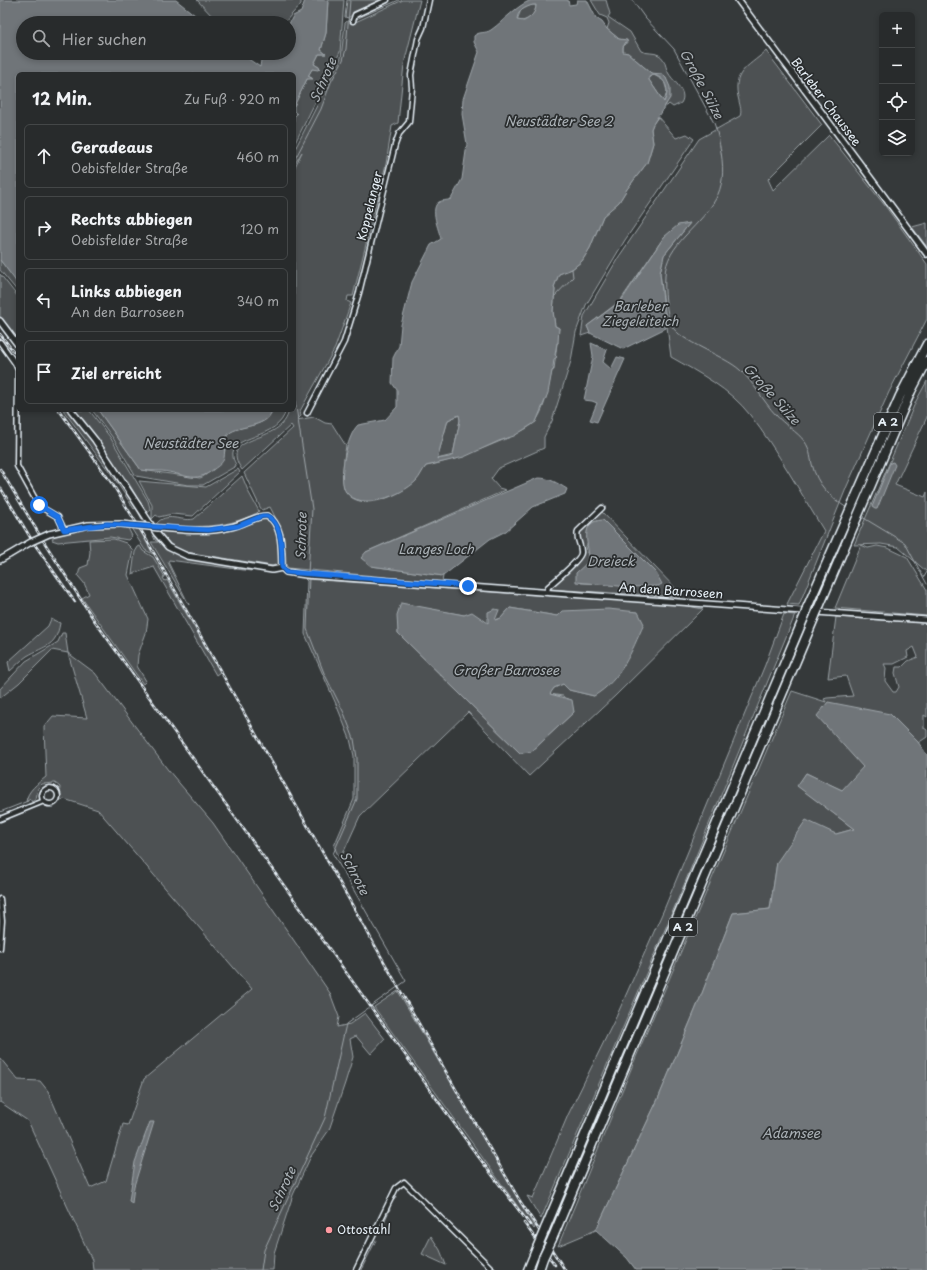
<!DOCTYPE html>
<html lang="de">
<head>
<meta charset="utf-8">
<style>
  :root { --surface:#282b2c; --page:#303334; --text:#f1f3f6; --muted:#a5a7a9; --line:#444748 }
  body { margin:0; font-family:"Playpen Sans",sans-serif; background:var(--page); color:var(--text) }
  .controls { position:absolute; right:12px; top:12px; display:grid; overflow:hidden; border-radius:6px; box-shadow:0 2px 6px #0003 }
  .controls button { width:36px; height:36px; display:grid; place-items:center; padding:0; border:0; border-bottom:1px solid var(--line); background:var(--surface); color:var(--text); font:20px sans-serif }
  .stop { position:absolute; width:12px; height:12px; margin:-9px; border:3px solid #1a73e8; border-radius:50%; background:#fff }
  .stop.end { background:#1a73e8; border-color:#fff; box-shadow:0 1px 4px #0008 }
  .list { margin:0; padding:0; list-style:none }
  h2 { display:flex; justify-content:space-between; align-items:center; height:52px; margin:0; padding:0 16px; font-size:17px }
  h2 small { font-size:13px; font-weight:400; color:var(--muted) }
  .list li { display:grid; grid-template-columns:26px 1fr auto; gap:12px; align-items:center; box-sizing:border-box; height:64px; margin:0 8px 8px; padding:0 8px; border:1px solid var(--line); border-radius:6px }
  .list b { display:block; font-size:15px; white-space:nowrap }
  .list p { margin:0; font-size:13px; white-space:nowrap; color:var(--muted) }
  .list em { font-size:13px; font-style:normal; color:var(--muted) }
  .icon { flex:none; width:22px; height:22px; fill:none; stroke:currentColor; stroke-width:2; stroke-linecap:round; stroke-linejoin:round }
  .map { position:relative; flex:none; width:927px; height:1270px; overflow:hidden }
  .search { position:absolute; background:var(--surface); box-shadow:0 2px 6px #0003; left:16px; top:16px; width:280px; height:44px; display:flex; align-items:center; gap:10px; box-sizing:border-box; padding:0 14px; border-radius:22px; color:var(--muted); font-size:15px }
  .panel { position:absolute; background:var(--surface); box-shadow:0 2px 6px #0003; left:16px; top:72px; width:280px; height:340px; border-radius:6px }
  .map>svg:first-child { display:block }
</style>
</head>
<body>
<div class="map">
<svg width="927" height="1270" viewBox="0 0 927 1270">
  <rect width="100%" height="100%" fill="#35393a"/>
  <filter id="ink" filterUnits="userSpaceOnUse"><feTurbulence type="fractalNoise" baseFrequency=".025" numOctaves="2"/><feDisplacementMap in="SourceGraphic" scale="8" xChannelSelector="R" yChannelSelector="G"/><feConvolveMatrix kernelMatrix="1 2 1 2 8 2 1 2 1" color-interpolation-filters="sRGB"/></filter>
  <g filter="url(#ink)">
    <path fill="#4d5152" stroke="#9aa1a5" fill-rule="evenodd" d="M197,0H301V4L284,23H221L213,17Z
      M328,0H344L340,52L294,145V117L297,114L294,111V106L307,79L312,78L308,76L312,69L319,67L314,64L319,54H326L321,50L326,33Z
      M347,0H381L353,12L352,15L348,18L345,17Z
      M403,0H420L404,64L398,123L392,126L386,164L353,296H348L347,301L351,303L335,348L300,411L301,416L297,420L314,417L325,423L332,424L346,446C344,456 340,484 346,492C361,513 398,496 413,483C419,479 421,471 426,466C444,464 527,434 536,421C546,406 548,388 552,371L554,370L557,343H558L557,340L559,328L555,326L553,311L555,290L554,287L559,274L572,269L582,261L590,248L603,216L619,202L627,189L647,163L653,143L651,129L653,124L658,117L676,138L687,134L694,139L625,240L586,305L576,332L571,361L552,421L544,437V448L499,468L491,479L499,488L506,490L366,552L371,566L443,576L442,582L288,568L286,565C286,541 281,528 270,507L262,510L260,507L244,473L293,428L291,425L242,470C216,432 283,446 289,410H294V169L302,152L294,165V151L341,58L345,23L351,18V24Z
      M591,0H606L610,14L608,17L630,32L641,51C647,54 654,52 659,55C666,59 665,68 669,74C674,82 688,92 681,103L673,107L669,104L667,106H665L669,98L666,78L651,73L628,53L623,52V47L628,41L619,39L607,29L609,23L607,18L600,15Z
      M531,5H536C536,13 530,19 522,21L517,20L521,10Z
      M766,51L822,125L768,179L773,190L829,135L886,207L927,264V319L889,392L847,486L799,605L787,604L824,531C800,492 778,451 750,415C730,389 699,373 671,357L660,273L664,255L690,223L664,237L620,301L587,326L590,333L581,336L584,316L618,258L699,139L740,116C742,111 740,106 739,101C731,72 747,68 766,51Z
      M654,75L664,81L667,91L664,102L649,80V77Z
      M927,223V247L912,227Z
      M0,260C8,270 18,279 18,292L0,270Z
      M0,274L18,297V339L0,316Z
      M927,381V417L895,485L925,497L927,492V572L898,547L881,544L854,545L916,401Z
      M63,410H67C99,443 123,485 149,523H144L136,508L134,509L114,478Z
      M74,410H89L110,437L148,501L150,508L149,512L146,513L128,482Z
      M92,410H98L141,470L200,478C207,476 222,461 224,454C227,447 222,439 229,433C241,424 268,428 272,410H286C279,441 229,433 233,457C233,460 236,463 236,466L203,485H188L136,476L113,438Z
      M459,415L460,420L453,455L437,459L448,420Z
      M238,469L240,472L193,516L172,514L159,517L156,515L152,519V505L139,481L206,487Z
      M242,476L249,493L259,511L257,513C222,530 194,527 156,524C167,511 180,522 194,519Z
      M601,511L678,591L680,597L549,589L582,557V549L578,535L580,530ZM603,520L618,537L605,584L581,583L589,562L586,546Z
      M262,519L270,521L279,540L280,562L273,566L186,552L174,548L158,530C197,533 225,535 262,519Z
      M109,526L128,528L132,536L128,540L110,537L58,542L52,540L55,535L86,528Z
      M131,528L139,529L153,554L145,550Z
      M151,530L167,548L180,556L250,568L251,571L169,560L168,562L189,605L151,542H158L155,540Z
      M114,539L126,543L133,550L128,575L148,619L146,633L138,655L137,666L146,681L143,684L82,598L89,594L84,583L78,576L80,568L88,565L90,552L89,540Z
      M861,545L868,548L877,546L888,548L907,557L927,590V616L835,608Z
      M140,546L143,551L153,557L165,577L163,578L165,581L167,580L220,672L216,675L154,567L132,574L135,552L138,547Z
      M305,579L682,605L703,609L615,696L529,776L468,712L360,816L340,860L334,846L354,799V756L350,739L336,704L305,634L307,581ZM401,604L464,615L488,624L501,618L510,608L557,616L586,611H617L594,696L569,690L563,684L554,688L549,694L563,696L574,712L531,752L520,753L398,633Z
      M784,614L795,615L684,885L541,1219L527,1196L533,1198L568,1115L617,1015L665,907L765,665Z
      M836,617L927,623V717L924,715V728L927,730V737L918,743L927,755L842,790L806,773L798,786L854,829L836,834L777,862L770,909L733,913L699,1001L658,1099L596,1230L558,1246L636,1057L792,691L826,702L824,699L827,698L853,696L846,676L828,678ZM914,647L918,657L908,661L902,667H896L895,673L899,687L896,692H893L885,681L886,668L884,664H894L908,657L907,651Z
      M51,619L60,623C56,647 46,645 27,656C21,660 16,666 10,671L8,662L48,626Z
      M62,633H65L68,653L95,673L168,770L213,823L330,993L339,1017L337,1027L350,1024L365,1013L385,1039L371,1054L356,1036L350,1039L353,1057L345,1083L329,1130L311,1156L293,1195L274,1253L273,1270H93L92,1260L28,1121L0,1102V1058L18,1080L40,1081L48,1091L90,1188L106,1181L123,1124L128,1125L144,1079L252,989L98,810L64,799L59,801L60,787L55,783L42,784L38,788L36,799L32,802L30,799L26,802C27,791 38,783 46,777L44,727L53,716L87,718L68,653L52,650L19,683L0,698V689L26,661L58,642Z
      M398,991L535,1228L534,1229L374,1007Z
      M431,1236L440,1250L446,1265L422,1254Z"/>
    <path fill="#707579" stroke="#a0a7ac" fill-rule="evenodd" d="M0,0H176L205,23H23V53H240L260,67L261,60L266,53H289L292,50L289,41V24L293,16L301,12L305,0H328L326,33L321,50L326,54H319L314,64L320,68L318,70L312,69L308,76L313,79H307L294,106V74H18V284L0,260Z
      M531,0H568L569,5L576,4L577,0H587L596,18L602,22L607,29L619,39L627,40L623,47V52L628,53L651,73L662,74L666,78L670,87V98L653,124L651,129L653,143L647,163L627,189L619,202L603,216L590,248L582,261L572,269L559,274L554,287L555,290L553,311L555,326L559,328L558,343H557L555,355L557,357L554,359L553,367L554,369L552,371L548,393L536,422L514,436L499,441L464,457L426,466C422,471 420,477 416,481C402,495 361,512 346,492C337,480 347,435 358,425L385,420L397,407V390L392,383L393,358L399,346L401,325L412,282L431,245L441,239C439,230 429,208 439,202C442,200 447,201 451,199L462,179L467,144L462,114L463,99L479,52L474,42V36C479,31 485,34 491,30C505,20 515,7 531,0ZM533,5H536C536,13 530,18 524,21L517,20C517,11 525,7 533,5ZM652,75C665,76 671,90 664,102L649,80V77ZM459,415L460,420L453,455L449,457L437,459L448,420Z
      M690,223L664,255L660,273L666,328L623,349L590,333L587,326L621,301L664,237L678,225Z
      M591,343L607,350L603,362L611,369L617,357L625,359L597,422L590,420L597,403L592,401L584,400L593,356Z
      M98,410H272C268,427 243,425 231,432C221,439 226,449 224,458C223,463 218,466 214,469C195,485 183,473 162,471C155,471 147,471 141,470Z
      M893,462L895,465L877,509H875L872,507L890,463Z
      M538,478C550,478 557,483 567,489L565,494L533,507L506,531L490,539L443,576L371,566L361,558L366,552Z
      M603,520L656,573L662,584L658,586L629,587L576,582V573L589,561C590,547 577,521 603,520Z
      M401,603L464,615L472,612L488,623V612L495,609L499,610L495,620L501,618L510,608L557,616L562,611L608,609L638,612L644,624C631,652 622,679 594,696L569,690L563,684L554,688L550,694L572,700L574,712L531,752L520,753L398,633L397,615Z
      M828,702L890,714L918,742L927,755V1270H636L627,1258L596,1230L658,1099L699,1001L733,913L770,909L777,862L806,820L836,834L854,829L797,786L806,773L842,790L863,767L817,716Z
      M150,1122H154L134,1186L132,1203L129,1201L135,1162Z"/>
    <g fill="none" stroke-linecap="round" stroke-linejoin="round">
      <path stroke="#a0a7ac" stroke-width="1" d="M632,0L645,18L674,49L714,123C718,133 719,142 721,152C728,194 712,207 685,236C675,247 665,260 665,276C664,289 666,314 672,326C679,341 725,356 740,370C754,383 763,401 776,415C784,425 797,431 805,442C810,449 810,456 812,464C817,485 830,497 847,508
        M356,19L399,0
        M294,161L321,109L331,82L343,60L346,49L350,0
        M554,297L573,277L572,269
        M294,394L312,509L308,573
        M862,517L905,543L927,584
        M924,577L927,572
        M0,812L28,801
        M394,1200L396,1197
        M380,1231L390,1209
        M261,1270L264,1250L325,1118L346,1024L406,981L333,854L357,799V758L354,739L344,713L324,673L307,629L309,577
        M361,1270L376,1240"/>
      <defs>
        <path id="minor" d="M353,21L355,15L387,0
          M0,342L15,363L18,370L17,466L39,506L58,517L64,530
          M307,413L344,342L359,293L395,145L399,134L409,122L412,88L411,75L418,39L423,28L429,0
          M547,592L548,587C555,581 581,559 581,553C582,545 575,539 578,531L602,508
          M42 796a8 8 0 1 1 16 0a8 8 0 1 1-16 0Z
          M0,819L44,801
          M0,899L2,921L0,948
          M356,1270L396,1188L404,1182L493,1270"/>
        <path id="tertiary" d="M738,0L927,254
          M0,321L18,345
          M71,410L95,440L157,534L168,547L187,556L272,570L282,568
          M159,528C184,530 207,533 231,527C243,525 256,515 267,516C284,524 281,553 282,568
          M49,534L88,525L121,524
          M0,560L9,555
          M282,568L286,572L306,575L927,620"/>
        <path id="motorway" d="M807,608L900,396L927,344
          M818,609L911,391L927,361
          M545,1229L805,615
          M552,1239L815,616
          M528,1270L537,1248
          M539,1270L543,1258"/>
      </defs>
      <use href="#minor" stroke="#e8f1f8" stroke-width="7"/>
      <use href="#tertiary" stroke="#e8f1f8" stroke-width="8"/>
      <use href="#motorway" stroke="#e8f1f8" stroke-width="11"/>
      <use href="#minor" stroke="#2a2d2e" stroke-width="4"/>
      <use href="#tertiary" stroke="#2a2d2e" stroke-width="5"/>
      <use href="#motorway" stroke="#2a2d2e" stroke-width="8"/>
      <defs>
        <path id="rail" d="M0,334L18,357
          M59,410L113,485L145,537L467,1109L520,1201L565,1270
          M0,469L39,534L94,620L471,1147L530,1225
          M0,487L33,542L75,602
          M524,1223L555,1265"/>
      </defs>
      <use href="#rail" stroke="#e8f1f8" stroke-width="2.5"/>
      <use href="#rail" stroke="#2a2d2e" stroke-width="1" stroke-dasharray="3" stroke-linecap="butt"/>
      <defs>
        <path id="tertiary-bridge" d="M121,524L159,528
          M9,555L31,542L49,534"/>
        <path id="motorway-bridge" d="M805,615L807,608
          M815,616L818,609
          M537,1248L545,1229
          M543,1258L552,1239"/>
      </defs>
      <use href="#tertiary-bridge" stroke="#e8f1f8" stroke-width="8" stroke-linecap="butt"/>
      <use href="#motorway-bridge" stroke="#e8f1f8" stroke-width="11" stroke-linecap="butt"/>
      <use href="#tertiary-bridge" stroke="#2a2d2e" stroke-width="5"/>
      <use href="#motorway-bridge" stroke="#2a2d2e" stroke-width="8"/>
    </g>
  </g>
  <g fill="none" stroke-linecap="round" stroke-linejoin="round" filter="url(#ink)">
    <path stroke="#1a73e8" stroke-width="5" d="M39,505L58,517L64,530L107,524L208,530L238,526L262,516H267C283,523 282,553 282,567L286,572L468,586"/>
  </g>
  <circle fill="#ff9aa2" stroke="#2a2d2e" stroke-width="1.5" cx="329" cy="1230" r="4"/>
  <g text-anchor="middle" stroke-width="3.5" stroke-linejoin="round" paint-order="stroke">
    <g fill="#2a2d2e" stroke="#afb6bb" stroke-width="1">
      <rect x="874" y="413" width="28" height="18" rx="3"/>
      <rect x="669" y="918" width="28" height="18" rx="3"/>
    </g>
    <g font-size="11" font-weight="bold" fill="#e8f1f8">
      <text x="888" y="426">A 2</text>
      <text x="683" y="931">A 2</text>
    </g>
    <g font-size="12" fill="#e8f1f8" stroke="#2a2d2e">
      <text transform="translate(826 102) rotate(53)" y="4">Barleber Chaussee</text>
      <text transform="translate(370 206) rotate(-76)" y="4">Koppelanger</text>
      <text transform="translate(671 591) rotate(4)" y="4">An den Barroseen</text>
    </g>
    <g font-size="12" fill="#e8f1f8" stroke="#2a2d2e" text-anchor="start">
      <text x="337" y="1234">Ottostahl</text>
    </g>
    <g font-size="13" font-style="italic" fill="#acb3b8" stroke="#2a2d2e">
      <text transform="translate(323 80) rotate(-66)" y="5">Schrote</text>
      <text transform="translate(702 84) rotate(62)" y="5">Große Sülze</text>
      <text x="559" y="126">Neustädter See 2</text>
      <text x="640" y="311">Barleber<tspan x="640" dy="15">Ziegeleiteich</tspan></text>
      <text transform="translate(772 394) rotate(48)" y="5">Große Sülze</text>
      <text x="191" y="448">Neustädter See</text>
      <text transform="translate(301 536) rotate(-88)" y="5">Schrote</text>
      <text x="436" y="554">Langes Loch</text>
      <text x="611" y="566">Dreieck</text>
      <text x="506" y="675">Großer Barrosee</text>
      <text transform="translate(355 873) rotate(63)" y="5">Schrote</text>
      <text x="791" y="1138">Adamsee</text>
      <text transform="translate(282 1189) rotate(-65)" y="5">Schrote</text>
    </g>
  </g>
</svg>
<div class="controls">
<button>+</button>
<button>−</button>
<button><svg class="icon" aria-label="locate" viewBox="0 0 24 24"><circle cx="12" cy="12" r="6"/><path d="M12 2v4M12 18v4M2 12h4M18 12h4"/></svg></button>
<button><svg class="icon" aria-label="layers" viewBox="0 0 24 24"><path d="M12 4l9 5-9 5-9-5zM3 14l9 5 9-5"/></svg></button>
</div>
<div class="stop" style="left:39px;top:505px"></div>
<div class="stop end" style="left:468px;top:586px"></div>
<div class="search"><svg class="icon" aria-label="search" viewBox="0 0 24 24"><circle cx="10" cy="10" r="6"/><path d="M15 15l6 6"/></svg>Hier suchen</div>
<section class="panel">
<h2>12 Min.<small>Zu Fuß · 920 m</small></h2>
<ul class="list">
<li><svg class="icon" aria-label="ahead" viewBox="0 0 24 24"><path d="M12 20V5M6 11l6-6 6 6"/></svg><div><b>Geradeaus</b><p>Oebisfelder Straße</p></div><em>460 m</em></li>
<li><svg class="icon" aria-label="right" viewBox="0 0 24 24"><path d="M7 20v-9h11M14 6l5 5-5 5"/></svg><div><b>Rechts abbiegen</b><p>Oebisfelder Straße</p></div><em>120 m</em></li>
<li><svg class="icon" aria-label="left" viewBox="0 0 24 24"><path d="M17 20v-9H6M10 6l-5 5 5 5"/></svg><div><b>Links abbiegen</b><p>An den Barroseen</p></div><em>340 m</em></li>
<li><svg class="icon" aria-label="arrive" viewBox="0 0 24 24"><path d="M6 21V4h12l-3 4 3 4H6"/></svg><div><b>Ziel erreicht</b></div></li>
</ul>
</section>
</div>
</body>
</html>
